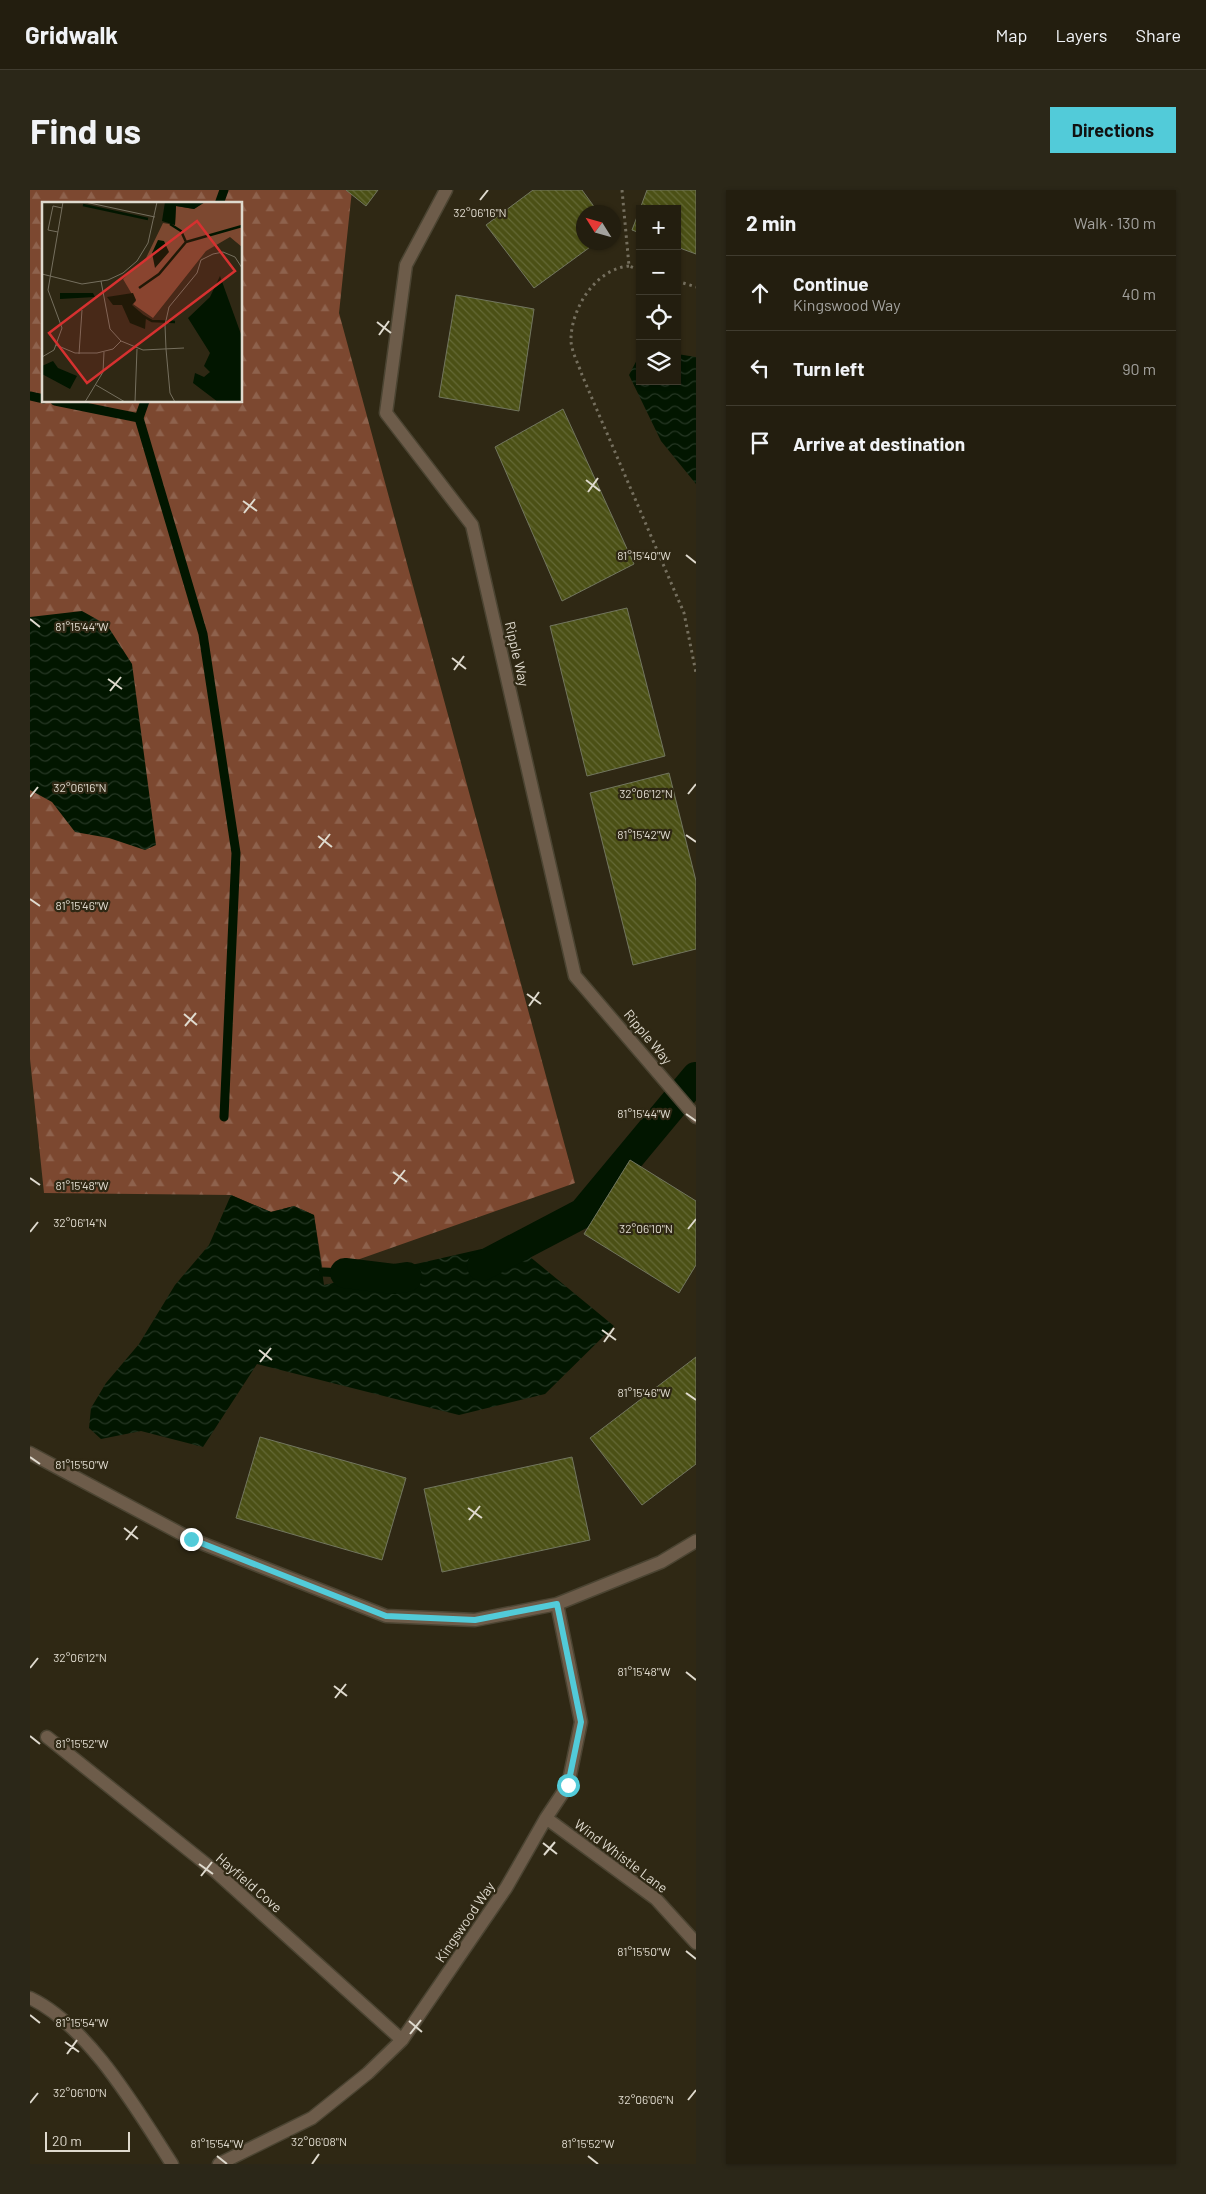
<!DOCTYPE html>
<html lang="en">
<head>
<meta charset="utf-8">
<style>
  :root { --surface:#231e0f; --page:#2b2718; --text:#f1f3f6; --muted:#a3a29e; --line:#403c2f; --accent:#52cbd9 }
  body { margin:0; font-family:Barlow,sans-serif; background:var(--page); color:var(--text) }
  .controls { position:absolute; right:15px; top:15px; display:grid; overflow:hidden; border-radius:0px; box-shadow:0 1px 4px #0004 }
  .controls button { width:45px; height:45px; display:grid; place-items:center; padding:0; border:0; border-bottom:1px solid var(--line); background:var(--surface); color:var(--text); font:25px sans-serif }
  .compass { position:absolute; left:546px; top:15px; width:45px; height:45px; border-radius:50%; background:var(--surface); box-shadow:0 1px 4px #0004; rotate:307deg }
  .scale { position:absolute; left:15px; bottom:12px; width:85px; box-sizing:border-box; padding-left:5px; border:2px solid #dfdace; border-top:0; font-size:14px; line-height:18px; white-space:nowrap; color:#dfdace; -webkit-text-stroke:4px #2f2814; paint-order:stroke }
  .stop { position:absolute; width:15px; height:15px; margin:-11px; border:4px solid #52cbd9; border-radius:50%; background:#fff }
  .stop.end { background:#52cbd9; border-color:#fff; box-shadow:0 1px 5px #0008 }
  .list { margin:0; padding:0; list-style:none }
  h2 { display:flex; justify-content:space-between; align-items:center; height:65px; margin:0; padding:0 20px; font-size:21px }
  h2 small { font-size:16px; font-weight:400; color:var(--muted) }
  .list li { display:grid; grid-template-columns:32px 1fr auto; gap:15px; align-items:center; box-sizing:border-box; height:75px; padding:0 20px; border-top:1px solid var(--line) }
  .list b { display:block; font-size:19px; white-space:nowrap }
  .list p { margin:0; font-size:16px; white-space:nowrap; color:var(--muted) }
  .list em { font-size:16px; font-style:normal; color:var(--muted) }
  .icon { flex:none; width:28px; height:28px; fill:none; stroke:currentColor; stroke-width:2; stroke-linecap:round; stroke-linejoin:round }
  .map { position:relative; flex:none; width:666px; height:1974px; overflow:hidden; border-radius:0px }
  header { display:flex; align-items:center; gap:30px; box-sizing:border-box; height:70px; padding:0 25px; background:var(--surface); border-bottom:1px solid var(--line) }
  header strong { font-size:24px }
  nav { display:flex; gap:28px; margin-inline-start:auto; font-size:18px }
  .intro { display:flex; align-items:center; justify-content:space-between; box-sizing:border-box; height:120px; padding:0 30px }
  h1 { margin:0; font-size:35px }
  .button { padding:12px 22px; border-radius:0px; background:var(--accent); color:#111; font-size:18px; font-weight:700 }
  main { display:flex; gap:30px; padding:0 30px }
  aside { flex:1; background:var(--surface); border-radius:0px; box-shadow:0 1px 4px #0004 }
  .map>svg:first-child { display:block }
</style>
</head>
<body>
<header>
<strong>Gridwalk</strong>
<nav><a>Map</a><a>Layers</a><a>Share</a></nav>
</header>
<div class="intro"><h1>Find us</h1><a class="button">Directions</a></div>
<main>
<div class="map">
<svg width="666" height="1974" viewBox="0 0 666 1974">
  <defs>
    <pattern id="forest-firs" width="22" height="20" patternUnits="userSpaceOnUse" patternTransform="scale(1.25)"><rect width="22" height="20" fill="#7c4830"/><path d="M5 1l3.5 6h-7zM16 11l3.5 6h-7z" fill="#8e624d"/></pattern>
    <pattern id="water-waves" width="16" height="10" patternUnits="userSpaceOnUse" patternTransform="scale(1.25)"><rect width="16" height="10" fill="#021600"/><path d="M0 5q4-4 8 0t8 0" fill="none" stroke="#263724"/></pattern>
    <pattern id="building-back-hatch" width="6" height="6" patternUnits="userSpaceOnUse" patternTransform="scale(1.25)"><rect width="6" height="6" fill="#4b5015"/><path d="M-1 5l2 2M0 0l6 6M5-1l2 2" fill="none" stroke="#646936"/></pattern>
  </defs>
  <rect width="100%" height="100%" fill="#2f2814"/>
  <path fill="url(#forest-firs)" fill-rule="evenodd" d="M0,0H322L309,123L545,993L293,1082L284,1025L264,1016L241,1022L201,1005L14,1003L0,869ZM14,14H211V211H14Z"/>
  <path fill="url(#water-waves)" d="M610,164V191H647V164L666,167V294L631,251L599,185Z
    M52,421L77,435L102,474L126,655L115,660L79,648L45,642L22,612L0,600V427Z
    M201,1005L241,1022L264,1016L284,1025L294,1095L482,1052L584,1136L515,1204L429,1225L227,1174L173,1257L111,1241L71,1249L59,1238L61,1218L76,1193L109,1154L145,1095L179,1055Z"/>
  <g fill="none" stroke-linecap="round" stroke-linejoin="round">
    <path stroke="#021600" stroke-width="9" d="M189,14L194,0
      M0,206L14,209
      M25,211L109,228L115,211
      M109,228L173,444L206,663L194,927
      M293,1082L315,1083"/>
    <path stroke="#021600" stroke-width="30" d="M452,1076L553,1023L666,887
      M315,1083L364,1089L377,1087"/>
  </g>
  <path fill="url(#building-back-hatch)" stroke="#72765f" d="M316,0H348L336,16Z
    M503,0H552L568,22H554V52H567L504,98L456,35Z
    M617,0H666V64L647,57V19H610Z
    M610,19V43L602,40Z
    M426,105L504,119L489,221L409,207Z
    M533,219L604,374L532,411L465,257Z
    M597,418L635,566L557,586L520,436Z
    M639,583L666,691V759L603,775L560,603Z
    M600,970L666,1011V1075L649,1103L554,1044Z
    M666,1167V1274L612,1315L560,1248Z
    M230,1247L376,1288L352,1370L206,1328Z
    M542,1267L560,1350L412,1382L394,1299Z"/>
  <g fill="none" stroke-linecap="round" stroke-linejoin="round">
    <defs>
      <path id="minor" d="M416,0L376,75L356,223L442,335L545,786L666,927
        M0,1263L161,1349L356,1426L445,1430L527,1414L631,1372L666,1351
        M17,1547L186,1682L372,1850
        M516,1628L626,1709L666,1753
        M0,1808C59,1836 107,1920 142,1974
        M189,1974L282,1928L338,1883L372,1850L476,1698L516,1628L538,1595L551,1532L527,1414"/>
    </defs>
    <use href="#minor" stroke="#4b4432" stroke-width="15"/>
    <path stroke="#756f5e" stroke-width="3" stroke-dasharray="2.5 4" stroke-linecap="butt" d="M592,0L599,76L610,80
      M599,76C566,79 542,117 541,148C540,159 549,175 552,185L654,423L666,483
      M647,91L666,97"/>
    <use href="#minor" stroke="#6d5c4a" stroke-width="12"/>
  </g>
  <g fill="none" stroke-linecap="round" stroke-linejoin="round">
    <path stroke="#52cbd9" stroke-width="6" d="M161,1349L356,1426L445,1430L527,1414L551,1532L538,1595"/>
  </g>
  <path fill="none" stroke="#dfdace" stroke-width="2" d="M450,10L458,0M347,132L361,143M349,145L359,131M556,290L570,301M558,302L568,288M213,311L227,321M214,323L225,309M656,365L666,373M0,429L10,437M422,468L436,479M424,480L434,466M78,489L92,499M80,501L91,487M658,604L666,594M0,607L8,597M656,645L666,652M288,646L302,657M289,658L300,644M0,709L10,716M497,804L511,814M499,816L509,802M154,824L167,835M155,836L166,823M656,924L666,931M363,982L377,992M0,988L10,995M364,994L375,980M658,1039L666,1029M0,1042L8,1032M572,1140L586,1150M574,1152L584,1138M229,1160L242,1170M230,1172L241,1158M656,1203L666,1210M0,1267L10,1274M438,1318L452,1328M439,1330L450,1316M94,1338L108,1349M96,1350L107,1336M0,1478L8,1468M656,1482L666,1490M304,1496L317,1506M305,1508L316,1494M0,1546L10,1554M513,1653L527,1664M514,1665L525,1652M169,1674L183,1684M171,1686L182,1672M656,1761L666,1769M0,1825L10,1833M379,1831L392,1842M380,1844L391,1830M35,1852L49,1862M37,1864L47,1850M658,1910L666,1900M0,1913L8,1903M187,1966L197,1974M558,1966L568,1974M282,1974L289,1964"/>
  <g text-anchor="middle" stroke-width="4.5" stroke-linejoin="round" paint-order="stroke">
    <g font-size="14" fill="#dfdace" stroke="#2f2814">
      <text transform="translate(487 464) rotate(77)" y="5">Ripple Way</text>
      <text transform="translate(618 847) rotate(50)" y="5">Ripple Way</text>
      <text transform="translate(591 1666) rotate(37)" y="5">Wind Whistle Lane</text>
      <text transform="translate(219 1693) rotate(41)" y="5">Hayfield Cove</text>
      <text transform="translate(435 1732) rotate(-56)" y="5">Kingswood Way</text>
    </g>
  </g>
  <g transform="translate(12 12)">
    <rect width="200" height="200" fill="#2f2814"/>
    <path d="M163,0H200V45L188,35L164,49L111,116L91,102L94,99L81,77L104,56L121,21L133,23L134,4L152,7Z" fill="#7c4830"/>
    <path d="M123,0L156,1L163,0L152,7L134,4L133,23L120,19ZM116,38L122,39L127,50L113,66L110,51ZM178,74L200,135V200H176L151,181L153,171L162,175L168,170L162,164L168,151L146,116L168,95ZM18,91H51L53,95L18,97ZM91,91L94,98L90,103L104,115L103,127L88,121L80,103H71L65,95ZM11,159L16,166L35,174L28,187L0,172V164Z" fill="#021600"/>
    <path fill="none" stroke="#021600" stroke-width="2.5" d="M41,3L106,17M128,22L139,29L144,40L200,24M97,86L117,72L144,40M101,114L110,119L133,120"/>
    <path fill="none" stroke="#756f5e" stroke-width="1" d="M43,0L113,15M16,30L6,28L11,4L20,6M0,72L40,82L66,78L81,71L95,59L106,41L115,0M59,79L68,127L79,139L101,148L142,146M14,143L33,151H55L71,147L79,139M37,152L40,108M0,155L12,148L20,126L6,88L21,0M54,183L83,200M43,200L61,170L62,150M93,200L95,147M133,200L128,191L124,147L123,123L127,105L155,71L159,58L171,52L181,50L193,55L200,66"/>
    <path fill="#d63130" fill-opacity="0.15" stroke="#d63130" stroke-width="2.5" d="M155,19L193,69L45,181L7,131Z"/>
    <rect width="200" height="200" fill="none" stroke="#dfdace" stroke-width="2.5"/>
  </g>
  <g font-size="12" text-anchor="middle" fill="#dfdace" stroke="#2f2814" stroke-width="4.5" stroke-linejoin="round" paint-order="stroke">
    <text x="450" y="27">32°06'16"N</text>
    <text x="614" y="370">81°15'40"W</text>
    <text x="52" y="441">81°15'44"W</text>
    <text x="50" y="602">32°06'16"N</text>
    <text x="616" y="608">32°06'12"N</text>
    <text x="614" y="649">81°15'42"W</text>
    <text x="52" y="720">81°15'46"W</text>
    <text x="614" y="928">81°15'44"W</text>
    <text x="52" y="1000">81°15'48"W</text>
    <text x="50" y="1037">32°06'14"N</text>
    <text x="616" y="1043">32°06'10"N</text>
    <text x="614" y="1207">81°15'46"W</text>
    <text x="52" y="1279">81°15'50"W</text>
    <text x="50" y="1472">32°06'12"N</text>
    <text x="614" y="1486">81°15'48"W</text>
    <text x="52" y="1558">81°15'52"W</text>
    <text x="614" y="1766">81°15'50"W</text>
    <text x="52" y="1837">81°15'54"W</text>
    <text x="50" y="1907">32°06'10"N</text>
    <text x="616" y="1914">32°06'06"N</text>
    <text x="289" y="1956">32°06'08"N</text>
    <text x="187" y="1958">81°15'54"W</text>
    <text x="558" y="1958">81°15'52"W</text>
  </g>
</svg>
<div class="controls">
<button>+</button>
<button>−</button>
<button><svg class="icon" aria-label="locate" viewBox="0 0 24 24"><circle cx="12" cy="12" r="6"/><path d="M12 2v4M12 18v4M2 12h4M18 12h4"/></svg></button>
<button><svg class="icon" aria-label="layers" viewBox="0 0 24 24"><path d="M12 4l9 5-9 5-9-5zM3 14l9 5 9-5"/></svg></button>
</div>
<svg class="compass" viewBox="-18 -18 36 36"><path d="M0-13l5 13h-10z" fill="#e53935"/><path d="M0 13l5-13h-10z" fill="#a3a29e"/></svg>
<div class="scale">20 m</div>
<div class="stop" style="left:538px;top:1595px"></div>
<div class="stop end" style="left:161px;top:1349px"></div>
</div>
<aside>
<h2>2 min<small>Walk · 130 m</small></h2>
<ul class="list">
<li><svg class="icon" aria-label="ahead" viewBox="0 0 24 24"><path d="M12 20V5M6 11l6-6 6 6"/></svg><div><b>Continue</b><p>Kingswood Way</p></div><em>40 m</em></li>
<li><svg class="icon" aria-label="left" viewBox="0 0 24 24"><path d="M17 20v-9H6M10 6l-5 5 5 5"/></svg><div><b>Turn left</b></div><em>90 m</em></li>
<li><svg class="icon" aria-label="arrive" viewBox="0 0 24 24"><path d="M6 21V4h12l-3 4 3 4H6"/></svg><div><b>Arrive at destination</b></div></li>
</ul>
</aside>
</main>
</body>
</html>
